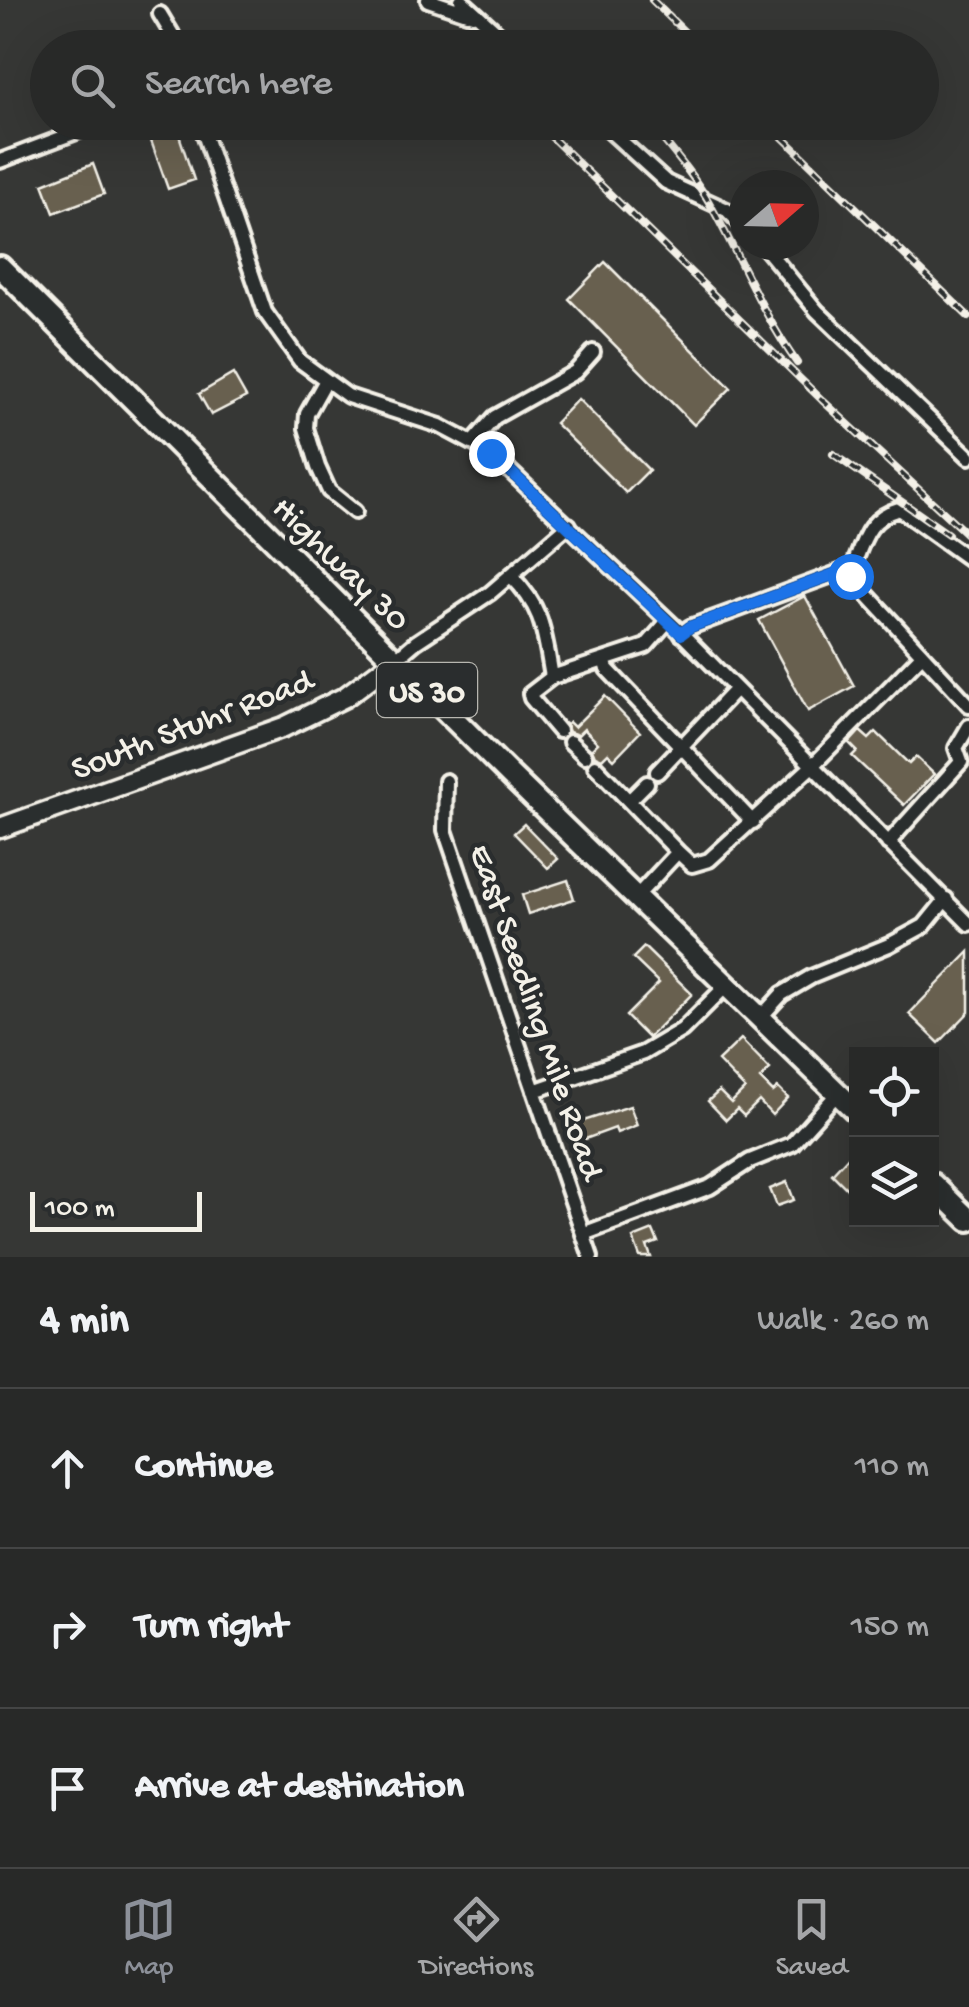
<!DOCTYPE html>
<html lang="en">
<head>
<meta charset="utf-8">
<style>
  :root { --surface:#282928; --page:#343534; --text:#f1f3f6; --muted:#a5a6a8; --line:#444545; --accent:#8c9099 }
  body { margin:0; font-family:"Gochi Hand",sans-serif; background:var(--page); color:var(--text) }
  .controls { position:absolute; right:30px; bottom:30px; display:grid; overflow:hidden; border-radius:0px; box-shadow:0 10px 40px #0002 }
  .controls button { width:90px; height:90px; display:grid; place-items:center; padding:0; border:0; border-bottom:2px solid var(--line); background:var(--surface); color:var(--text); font:50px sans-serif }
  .compass { position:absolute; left:729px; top:170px; width:90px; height:90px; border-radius:50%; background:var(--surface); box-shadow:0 10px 40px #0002; rotate:70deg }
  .scale { position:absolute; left:30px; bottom:25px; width:172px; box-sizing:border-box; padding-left:10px; border:5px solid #f4f1e8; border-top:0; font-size:28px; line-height:35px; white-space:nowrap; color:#f4f1e8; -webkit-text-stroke:8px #2a2d2e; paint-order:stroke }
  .stop { position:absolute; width:30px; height:30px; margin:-22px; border:8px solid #1a73e8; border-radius:50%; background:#fff }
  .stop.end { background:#1a73e8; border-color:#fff; box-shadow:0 2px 10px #0008 }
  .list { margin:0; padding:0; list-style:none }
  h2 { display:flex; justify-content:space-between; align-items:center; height:130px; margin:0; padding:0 40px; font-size:42px }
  h2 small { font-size:32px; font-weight:400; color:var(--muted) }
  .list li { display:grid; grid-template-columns:65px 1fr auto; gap:30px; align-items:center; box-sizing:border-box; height:160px; padding:0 40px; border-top:2px solid var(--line) }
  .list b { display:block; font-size:38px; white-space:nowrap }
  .list em { font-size:32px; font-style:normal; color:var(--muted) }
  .icon { flex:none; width:55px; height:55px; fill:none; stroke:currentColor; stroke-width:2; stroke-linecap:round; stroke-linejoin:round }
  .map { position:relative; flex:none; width:969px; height:1257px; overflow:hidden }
  .search { position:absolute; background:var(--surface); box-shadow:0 10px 40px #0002; left:30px; right:30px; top:30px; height:110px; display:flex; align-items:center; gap:25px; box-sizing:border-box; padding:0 35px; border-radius:55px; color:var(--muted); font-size:38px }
  .sheet { height:610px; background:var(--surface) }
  nav { display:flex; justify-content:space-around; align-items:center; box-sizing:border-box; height:140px; border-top:2px solid var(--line); background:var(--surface); font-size:28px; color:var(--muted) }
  nav a { display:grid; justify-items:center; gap:5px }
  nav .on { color:var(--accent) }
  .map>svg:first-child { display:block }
</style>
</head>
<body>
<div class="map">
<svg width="969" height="1257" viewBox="0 0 969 1257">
  <rect width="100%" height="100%" fill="#363735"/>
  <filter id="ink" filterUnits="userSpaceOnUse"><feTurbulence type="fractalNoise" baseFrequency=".01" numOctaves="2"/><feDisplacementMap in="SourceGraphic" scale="20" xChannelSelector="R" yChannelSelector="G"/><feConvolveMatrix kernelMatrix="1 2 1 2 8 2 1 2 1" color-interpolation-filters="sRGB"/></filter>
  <g filter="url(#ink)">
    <path fill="#686050" stroke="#f4f1e8" stroke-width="2.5" d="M177,129L194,180L168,189L150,138Z
      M93,164L104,194L54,213L43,184Z
      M605,262L731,388L694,425L569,299Z
      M233,374L246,397L211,415L199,394Z
      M578,399L649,470L626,493L555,423Z
      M805,596L854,686L808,711L759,620Z
      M605,696L640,732L614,759L608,753L602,759L595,756L592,749L598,743L584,729L578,735L569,732L566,724L569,722L574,727Z
      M860,731L869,739L876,732L909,764L916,757L934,774L904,805L852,756L857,751L849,743Z
      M524,824L558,859L548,868L514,833Z
      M568,880L574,899L528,914L522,895Z
      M644,947L692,994L648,1038L626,1016L659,983L633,958Z
      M969,952V1012L939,1043L909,1014Z
      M741,1039L770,1069L760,1079L773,1092L778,1088L788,1098L772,1115L759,1101L744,1116L737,1109L726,1120L708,1101L719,1091L731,1103L745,1089L718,1061Z
      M630,1106L637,1125L617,1133L615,1128L580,1141L574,1124Z
      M856,1148V1198L832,1174Z
      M787,1182L794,1200L777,1206L770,1189Z
      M653,1230L658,1242L647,1246L651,1257H640L633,1238Z"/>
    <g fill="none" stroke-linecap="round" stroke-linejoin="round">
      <defs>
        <path id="minor" d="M428,0L473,15
          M461,0L514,48
          M160,14L172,34L173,48
          M200,122L265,312L300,361L348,396L440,426L491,453L676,628L969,924
          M600,122L666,182L727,210L744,227
          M0,161L103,122
          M763,245L817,311L969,457
          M325,382L307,414L306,428L318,467L329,491L355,512
          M472,443L495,417L575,372L593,352
          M853,567C864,539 868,518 899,509L969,559
          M511,576C544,609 544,633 552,677L530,694L531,698L559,731
          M681,634L690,627L840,572L850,576L969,705
          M396,659L416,642L490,593L569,525
          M604,660L607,669L753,822
          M552,677L646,646L668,621
          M570,742L585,756
          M595,766L678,852
          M657,772L736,689
          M446,781L445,830L591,1257
          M629,801L647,783
          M888,843L961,762L956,748L969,726
          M636,897L678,852L692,865L709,860L811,767L921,656
          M760,1018L782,994L811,977L889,945L924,926L946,899
          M534,1091L643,1053L682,1030L727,985
          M583,1234L710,1187L750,1161L792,1144L838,1093"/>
        <path id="major" d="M0,828L284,727L345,697L396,659"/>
        <path id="highway" d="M0,267L511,776L856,1111
          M932,1184L969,1220"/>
      </defs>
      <use href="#minor" stroke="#f4f1e8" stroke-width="20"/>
      <use href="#major" stroke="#f4f1e8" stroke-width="25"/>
      <use href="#highway" stroke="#f4f1e8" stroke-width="28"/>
      <use href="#minor" stroke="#2a2d2e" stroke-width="12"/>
      <use href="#major" stroke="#2a2d2e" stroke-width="18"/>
      <use href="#highway" stroke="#2a2d2e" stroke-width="20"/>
      <defs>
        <path id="rail" d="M652,0L701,48
          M536,122L822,400L969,536
          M648,122C669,146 689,170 706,197C738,252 760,311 797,363
          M767,122L969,317
          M833,454L948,534"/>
      </defs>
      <use href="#rail" stroke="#f4f1e8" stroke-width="8"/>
      <use href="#rail" stroke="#2a2d2e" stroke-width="4" stroke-dasharray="11" stroke-linecap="butt"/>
    </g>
  </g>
  <g fill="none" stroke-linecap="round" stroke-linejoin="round" filter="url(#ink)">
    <path stroke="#1a73e8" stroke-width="12" d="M491,453L681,634L690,627L840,572L850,576"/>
  </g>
  <g text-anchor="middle" stroke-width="9" stroke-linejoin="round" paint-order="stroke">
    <rect fill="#2a2d2e" stroke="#b7b6b0" stroke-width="2.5" x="377" y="663" width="100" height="54" rx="8"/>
    <g font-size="32" font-weight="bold" fill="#f4f1e8">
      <text x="427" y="701">US 30</text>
    </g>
    <g font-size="35" fill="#f4f1e8" stroke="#2a2d2e">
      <text transform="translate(343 562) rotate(44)" y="12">Highway 30</text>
      <text transform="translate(191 722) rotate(-21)" y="12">South Stuhr Road</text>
      <text transform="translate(539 1011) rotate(71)" y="12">East Seedling Mile Road</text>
    </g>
  </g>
</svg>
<div class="controls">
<button><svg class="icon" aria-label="locate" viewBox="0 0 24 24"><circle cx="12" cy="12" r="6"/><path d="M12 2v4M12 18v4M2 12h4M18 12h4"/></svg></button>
<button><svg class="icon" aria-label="layers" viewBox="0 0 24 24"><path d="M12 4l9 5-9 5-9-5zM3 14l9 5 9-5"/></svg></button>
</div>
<svg class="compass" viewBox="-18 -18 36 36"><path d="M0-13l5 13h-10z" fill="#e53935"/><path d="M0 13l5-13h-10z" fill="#a5a6a8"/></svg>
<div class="scale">100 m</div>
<div class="stop" style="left:850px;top:576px"></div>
<div class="stop end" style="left:491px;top:453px"></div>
<div class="search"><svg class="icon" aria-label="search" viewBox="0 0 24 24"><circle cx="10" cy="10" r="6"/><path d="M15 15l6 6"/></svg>Search here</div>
</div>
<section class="sheet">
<h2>4 min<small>Walk · 260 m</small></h2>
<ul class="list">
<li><svg class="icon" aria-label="ahead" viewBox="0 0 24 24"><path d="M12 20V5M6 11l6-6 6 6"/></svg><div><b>Continue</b></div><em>110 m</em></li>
<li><svg class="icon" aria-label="right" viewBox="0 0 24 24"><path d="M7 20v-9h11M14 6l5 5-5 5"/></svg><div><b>Turn right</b></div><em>150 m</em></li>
<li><svg class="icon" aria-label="arrive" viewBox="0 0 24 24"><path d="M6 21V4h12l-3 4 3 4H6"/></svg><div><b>Arrive at destination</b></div></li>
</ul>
</section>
<nav>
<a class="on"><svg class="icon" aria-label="map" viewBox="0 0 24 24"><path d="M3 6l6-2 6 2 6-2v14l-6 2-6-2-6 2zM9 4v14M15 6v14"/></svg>Map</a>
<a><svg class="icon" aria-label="directions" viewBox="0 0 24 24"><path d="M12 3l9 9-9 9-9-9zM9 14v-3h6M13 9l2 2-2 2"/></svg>Directions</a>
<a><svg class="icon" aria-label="saved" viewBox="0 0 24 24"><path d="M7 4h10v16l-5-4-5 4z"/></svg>Saved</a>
</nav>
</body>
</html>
